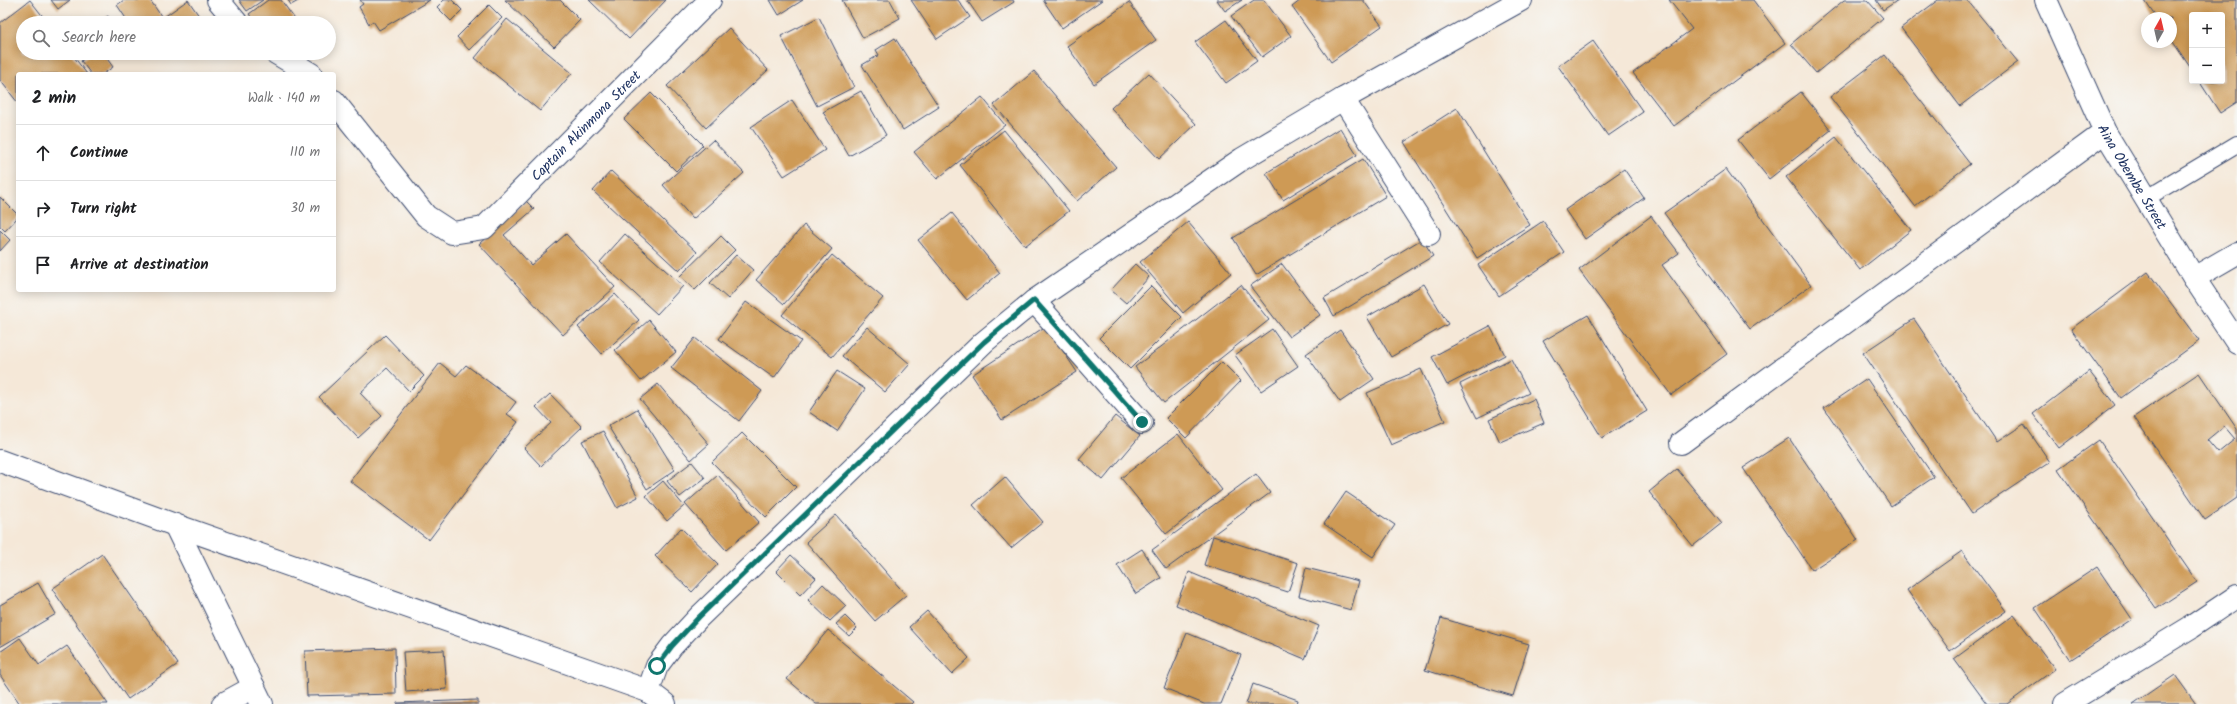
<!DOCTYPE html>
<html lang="en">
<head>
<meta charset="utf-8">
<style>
  :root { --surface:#fff; --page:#f6f6f6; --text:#202124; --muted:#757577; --line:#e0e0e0 }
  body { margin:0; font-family:Kalam,sans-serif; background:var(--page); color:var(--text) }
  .controls { position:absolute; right:12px; top:12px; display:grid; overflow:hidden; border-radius:4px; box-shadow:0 2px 10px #0003 }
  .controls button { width:36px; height:36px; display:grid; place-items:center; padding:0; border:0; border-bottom:1px solid var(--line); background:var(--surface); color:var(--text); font:20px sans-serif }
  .compass { position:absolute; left:2141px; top:12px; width:36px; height:36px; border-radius:50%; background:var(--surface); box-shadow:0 2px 10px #0003; rotate:8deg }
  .stop { position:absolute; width:12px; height:12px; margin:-9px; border:3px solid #0f766e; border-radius:50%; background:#fff }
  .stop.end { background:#0f766e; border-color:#fff; box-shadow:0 1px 4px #0008 }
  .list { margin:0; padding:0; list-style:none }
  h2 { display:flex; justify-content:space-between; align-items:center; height:52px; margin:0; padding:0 16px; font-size:17px }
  h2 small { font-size:13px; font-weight:400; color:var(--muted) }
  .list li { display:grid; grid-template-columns:26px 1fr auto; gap:12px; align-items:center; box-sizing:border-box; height:56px; padding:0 16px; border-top:1px solid var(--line) }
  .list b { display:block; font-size:15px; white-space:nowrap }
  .list em { font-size:13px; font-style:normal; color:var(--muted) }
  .icon { flex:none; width:22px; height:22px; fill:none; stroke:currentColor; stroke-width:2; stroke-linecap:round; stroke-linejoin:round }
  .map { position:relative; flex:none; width:2237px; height:704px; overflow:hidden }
  .search { position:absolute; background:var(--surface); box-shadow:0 2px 10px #0003; left:16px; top:16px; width:320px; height:44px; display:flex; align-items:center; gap:10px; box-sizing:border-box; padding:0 14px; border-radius:22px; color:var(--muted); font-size:15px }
  .panel { position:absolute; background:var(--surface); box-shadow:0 2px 10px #0003; left:16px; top:72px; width:320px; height:220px; border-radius:4px }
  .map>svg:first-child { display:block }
</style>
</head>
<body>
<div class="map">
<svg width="2237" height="704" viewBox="0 0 2237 704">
  <rect width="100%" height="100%" fill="#f6f6f2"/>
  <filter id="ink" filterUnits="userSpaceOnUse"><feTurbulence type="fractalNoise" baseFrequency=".025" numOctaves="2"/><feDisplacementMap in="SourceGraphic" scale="8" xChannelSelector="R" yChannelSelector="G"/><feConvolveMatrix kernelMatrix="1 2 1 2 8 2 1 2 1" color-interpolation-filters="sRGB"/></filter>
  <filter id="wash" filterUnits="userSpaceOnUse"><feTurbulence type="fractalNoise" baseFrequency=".012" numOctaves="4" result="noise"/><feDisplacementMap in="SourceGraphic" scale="16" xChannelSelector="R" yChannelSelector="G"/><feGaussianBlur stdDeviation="0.9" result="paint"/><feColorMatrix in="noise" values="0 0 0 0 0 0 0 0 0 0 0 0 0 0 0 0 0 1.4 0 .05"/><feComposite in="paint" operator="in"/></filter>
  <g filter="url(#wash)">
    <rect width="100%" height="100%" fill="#f5e8d8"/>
    <g id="blocks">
      <path fill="#ce9a55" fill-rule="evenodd" d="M30,0L48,23H23V53H71L87,74H18V103L0,80V23Z
        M51,0H70L58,9Z
        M124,0H150L166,23H129L117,5Z
        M188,0L204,23H169L164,17Z
        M239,0H263L247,11Z
        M268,0H281L294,18L287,23H256L249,14Z
        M288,0H300L291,5Z
        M360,0H430L379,30L373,21L369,24L359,7L363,4Z
        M444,0H452L462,10L451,21L437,7Z
        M505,0H560L580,20L554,47Z
        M589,0H666L629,39Z
        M770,0H803L779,15Z
        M842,0H890L900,18L863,38Z
        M911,0H958L970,17L937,39Z
        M967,0H1013L1014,2L982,22Z
        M1043,0H1102L1062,28Z
        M1217,0H1242L1225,11Z
        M1254,0H1264L1291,36L1262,57L1231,16Z
        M1301,0H1363L1382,26L1331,62L1292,7Z
        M1669,0H1753L1785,43L1674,126L1633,73L1692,29Z
        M1844,0H1867L1883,18L1816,73L1791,44Z
        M1876,0H1898L1883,10Z
        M1938,0H1967L2018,62L1960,106L1901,28Z
        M2145,0H2237V102L2220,113L2199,81H2222V15H2192V70L2171,39V18H2157Z
        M1129,2L1156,40L1094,84L1067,46Z
        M489,5L502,18L469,50L457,37Z
        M108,16L112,23H97Z
        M819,17L854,87L817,106L781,36Z
        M507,19L572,73L540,111L475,58Z
        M1226,20L1257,61L1226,83L1195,42Z
        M729,28L768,70L706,128L667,86Z
        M895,38L939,107L903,130L862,65L879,55L876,50Z
        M1593,41L1643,112L1608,136L1558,66Z
        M92,53H103L113,67L103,74H91L81,61Z
        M1885,55L1970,164L1915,206L1830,97Z
        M1034,71L1116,167L1077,201L994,105Z
        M1149,73L1196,124L1159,159L1111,108Z
        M861,91L886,135L849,156L823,112Z
        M1801,92L1831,130L1769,179L1738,140Z
        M651,93L703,145L676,171L624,119Z
        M982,97L1005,125L937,179L914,152Z
        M792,100L825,150L784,176L751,127Z
        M1457,108L1530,225L1477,258L1404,142Z
        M1340,128L1357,155L1283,200L1266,173Z
        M1004,130L1069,211L1025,246L960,165Z
        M1836,137L1911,230L1860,270L1786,177Z
        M713,140L744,173L693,219L663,185Z
        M1363,159L1386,196L1256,275L1233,238Z
        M1624,169L1644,198L1585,239L1565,210Z
        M1726,169L1811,285L1750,329L1664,213Z
        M611,171L697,252L679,271L593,191Z
        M0,197L18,215V217L5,231L0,226Z
        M526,201L534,209L504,235L531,265L566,234L615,287L563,335L479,244Z
        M952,213L1000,273L967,300L918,240Z
        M1651,216L1679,253L1662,265L1727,354L1671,395L1579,270Z
        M1543,221L1564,252L1499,296L1478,265Z
        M1188,222L1231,273L1183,313L1140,262Z
        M804,225L832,249L784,304L756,280Z
        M0,230L10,240L0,251Z
        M625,234L683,286L657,314L600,262Z
        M721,236L735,250L695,290L680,276Z
        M1422,239L1433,256L1334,316L1324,298Z
        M736,255L753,270L728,299L710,283Z
        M832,255L883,298L832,357L782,315Z
        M1135,264L1149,277L1126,303L1111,290Z
        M1282,264L1320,315L1289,337L1250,286Z
        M2148,272L2199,341L2121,398L2071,329Z
        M1424,284L1448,324L1391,357L1367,317Z
        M1241,285L1269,320L1164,403L1135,367Z
        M1151,286L1182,317L1130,369L1099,338Z
        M615,294L639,320L602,354L578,327Z
        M746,302L801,341L774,378L719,339Z
        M1588,315L1647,411L1602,438L1543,341Z
        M1914,319L1997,442L2024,424L2050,462L1972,514L1863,353Z
        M649,320L676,352L641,381L615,350Z
        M1046,326L1077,372L1002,420L972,375Z
        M1490,326L1505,355L1447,385L1432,357Z
        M867,327L910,364L885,392L842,356Z
        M1272,329L1298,366L1261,391L1235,355Z
        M1340,330L1374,379L1340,402L1306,354Z
        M385,335L424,376L409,391L387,368L360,393L382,416L358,438L319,397Z
        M695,338L762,391L739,421L671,368Z
        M1511,359L1529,393L1477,418L1460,384Z
        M1222,362L1241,381L1186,438L1166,418Z
        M440,363L456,376L466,365L516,402L507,414L518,422L429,540L350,481Z
        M1421,369L1445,421L1391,445L1367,393Z
        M837,371L865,389L837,431L809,412Z
        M2089,371L2115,405L2059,448L2033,414Z
        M2199,373L2237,429V498L2205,520L2134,417ZM2224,426L2235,439L2218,453L2207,440Z
        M1867,379L1934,477L1891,506L1824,408Z
        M658,384L709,444L691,460L640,399Z
        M550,394L582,427L541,466L524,448L551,423L536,407Z
        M1534,399L1544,423L1500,442L1489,419Z
        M637,409L675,470L647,489L608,426Z
        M1115,416L1140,436L1103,480L1079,459Z
        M603,431L638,497L617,508L582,441Z
        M742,433L796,487L766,517L712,462Z
        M1178,434L1222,490L1166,534L1121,478Z
        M1789,438L1858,540L1812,570L1743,468Z
        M2099,440L2197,582L2156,609L2058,469Z
        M692,462L705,478L680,497L667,481Z
        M1677,469L1722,523L1693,546L1649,492Z
        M1256,474L1270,493L1166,569L1152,550Z
        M718,475L759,522L726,550L685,504Z
        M1005,477L1043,522L1011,548L973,505Z
        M663,481L684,506L667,521L646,496Z
        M1346,492L1395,525L1373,557L1324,524Z
        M836,515L906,595L875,621L806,542Z
        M681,528L718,564L692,592L655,556Z
        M1213,536L1298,563L1288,592L1204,565Z
        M1142,549L1161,578L1136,594L1117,565Z
        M1962,551L2006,611L1950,651L1907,590Z
        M102,554L178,664L128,699L52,589Z
        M791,555L816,578L800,595L776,571Z
        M2097,567L2132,619L2070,660L2035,608Z
        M1306,568L1359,581L1351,610L1299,596Z
        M1189,572L1319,626L1305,659L1176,605Z
        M38,583L56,614L0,647V605Z
        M823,584L846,606L830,621L808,600Z
        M927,611L969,658L952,674L909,627Z
        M2014,615L2055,669L2007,704H1987L1954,659Z
        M845,616L857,628L849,636L836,624Z
        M1441,618L1529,644L1513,696L1425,670Z
        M828,630L913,702L911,704H816L787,679Z
        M1187,633L1241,655L1221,704H1204L1164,688Z
        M20,638L39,665L67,646L108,704H20L0,675V652Z
        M395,648L396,694L307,696L305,651Z
        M444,650L447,689L406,692L403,652Z
        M2175,675L2196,704H2133Z
        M1253,684L1298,700L1297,704H1246Z
        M478,700V704H397V703Z"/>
    </g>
  </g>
  <g filter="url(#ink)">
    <use href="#blocks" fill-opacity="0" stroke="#3c4b70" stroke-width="1"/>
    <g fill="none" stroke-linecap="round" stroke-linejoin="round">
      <defs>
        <path id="service" d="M2145,199L2237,144"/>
        <g id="minor">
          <path d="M218,0L237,23"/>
          <path d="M276,53L311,74"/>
          <path d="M1343,99L1429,234"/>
          <path id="s1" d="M334,101L426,216L452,233L484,228L710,0"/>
          <path d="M2194,278L2237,253"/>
          <path d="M1034,301L1142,423"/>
          <path d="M1681,443L2105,132"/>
          <path d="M0,461L175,525L648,691L665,704"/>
          <path d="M175,525L262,704"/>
          <path d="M648,691L657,666L672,646L699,617L984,342L1034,301L1242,159L1343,99L1521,0"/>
          <path d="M223,704L254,687"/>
          <path d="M2065,704L2191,627L2237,596"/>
        </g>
        <g id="tertiary">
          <path id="s2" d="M2046,0L2105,132L2194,278L2237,343"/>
        </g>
      </defs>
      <use href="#service" stroke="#3c4b70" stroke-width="18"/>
      <use href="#minor" stroke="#3c4b70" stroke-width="24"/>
      <use href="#tertiary" stroke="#3c4b70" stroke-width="24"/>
      <use href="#service" stroke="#fff" stroke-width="16"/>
      <use href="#minor" stroke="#fff" stroke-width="22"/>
      <use href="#tertiary" stroke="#fff" stroke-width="22"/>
    </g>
  </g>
  <g fill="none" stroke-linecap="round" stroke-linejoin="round" filter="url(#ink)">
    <path stroke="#0f766e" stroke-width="5" d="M657,666L672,646L699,617L984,342L1034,300L1142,422"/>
  </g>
  <g text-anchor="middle" stroke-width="4" stroke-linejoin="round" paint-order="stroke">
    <g font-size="14" fill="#1b2f5e" stroke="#f6f6f2">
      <text dy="5" stroke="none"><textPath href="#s1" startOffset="355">Captain Akinmona Street</textPath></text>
      <text dy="5" stroke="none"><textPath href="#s2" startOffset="197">Aina Obembe Street</textPath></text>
    </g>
  </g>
</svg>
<div class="controls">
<button>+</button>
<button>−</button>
</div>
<svg class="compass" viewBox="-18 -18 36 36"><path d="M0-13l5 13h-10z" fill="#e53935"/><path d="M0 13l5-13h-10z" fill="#757577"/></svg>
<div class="stop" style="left:657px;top:666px"></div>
<div class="stop end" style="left:1142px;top:422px"></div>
<div class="search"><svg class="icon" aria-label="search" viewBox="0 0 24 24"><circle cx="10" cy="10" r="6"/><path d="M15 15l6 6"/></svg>Search here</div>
<section class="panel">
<h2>2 min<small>Walk · 140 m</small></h2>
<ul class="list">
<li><svg class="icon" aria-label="ahead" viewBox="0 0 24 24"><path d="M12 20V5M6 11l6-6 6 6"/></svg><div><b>Continue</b></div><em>110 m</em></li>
<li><svg class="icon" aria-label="right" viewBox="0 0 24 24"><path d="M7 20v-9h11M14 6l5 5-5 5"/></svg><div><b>Turn right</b></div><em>30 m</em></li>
<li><svg class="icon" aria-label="arrive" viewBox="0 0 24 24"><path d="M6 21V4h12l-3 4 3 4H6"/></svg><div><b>Arrive at destination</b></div></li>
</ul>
</section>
</div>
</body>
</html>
